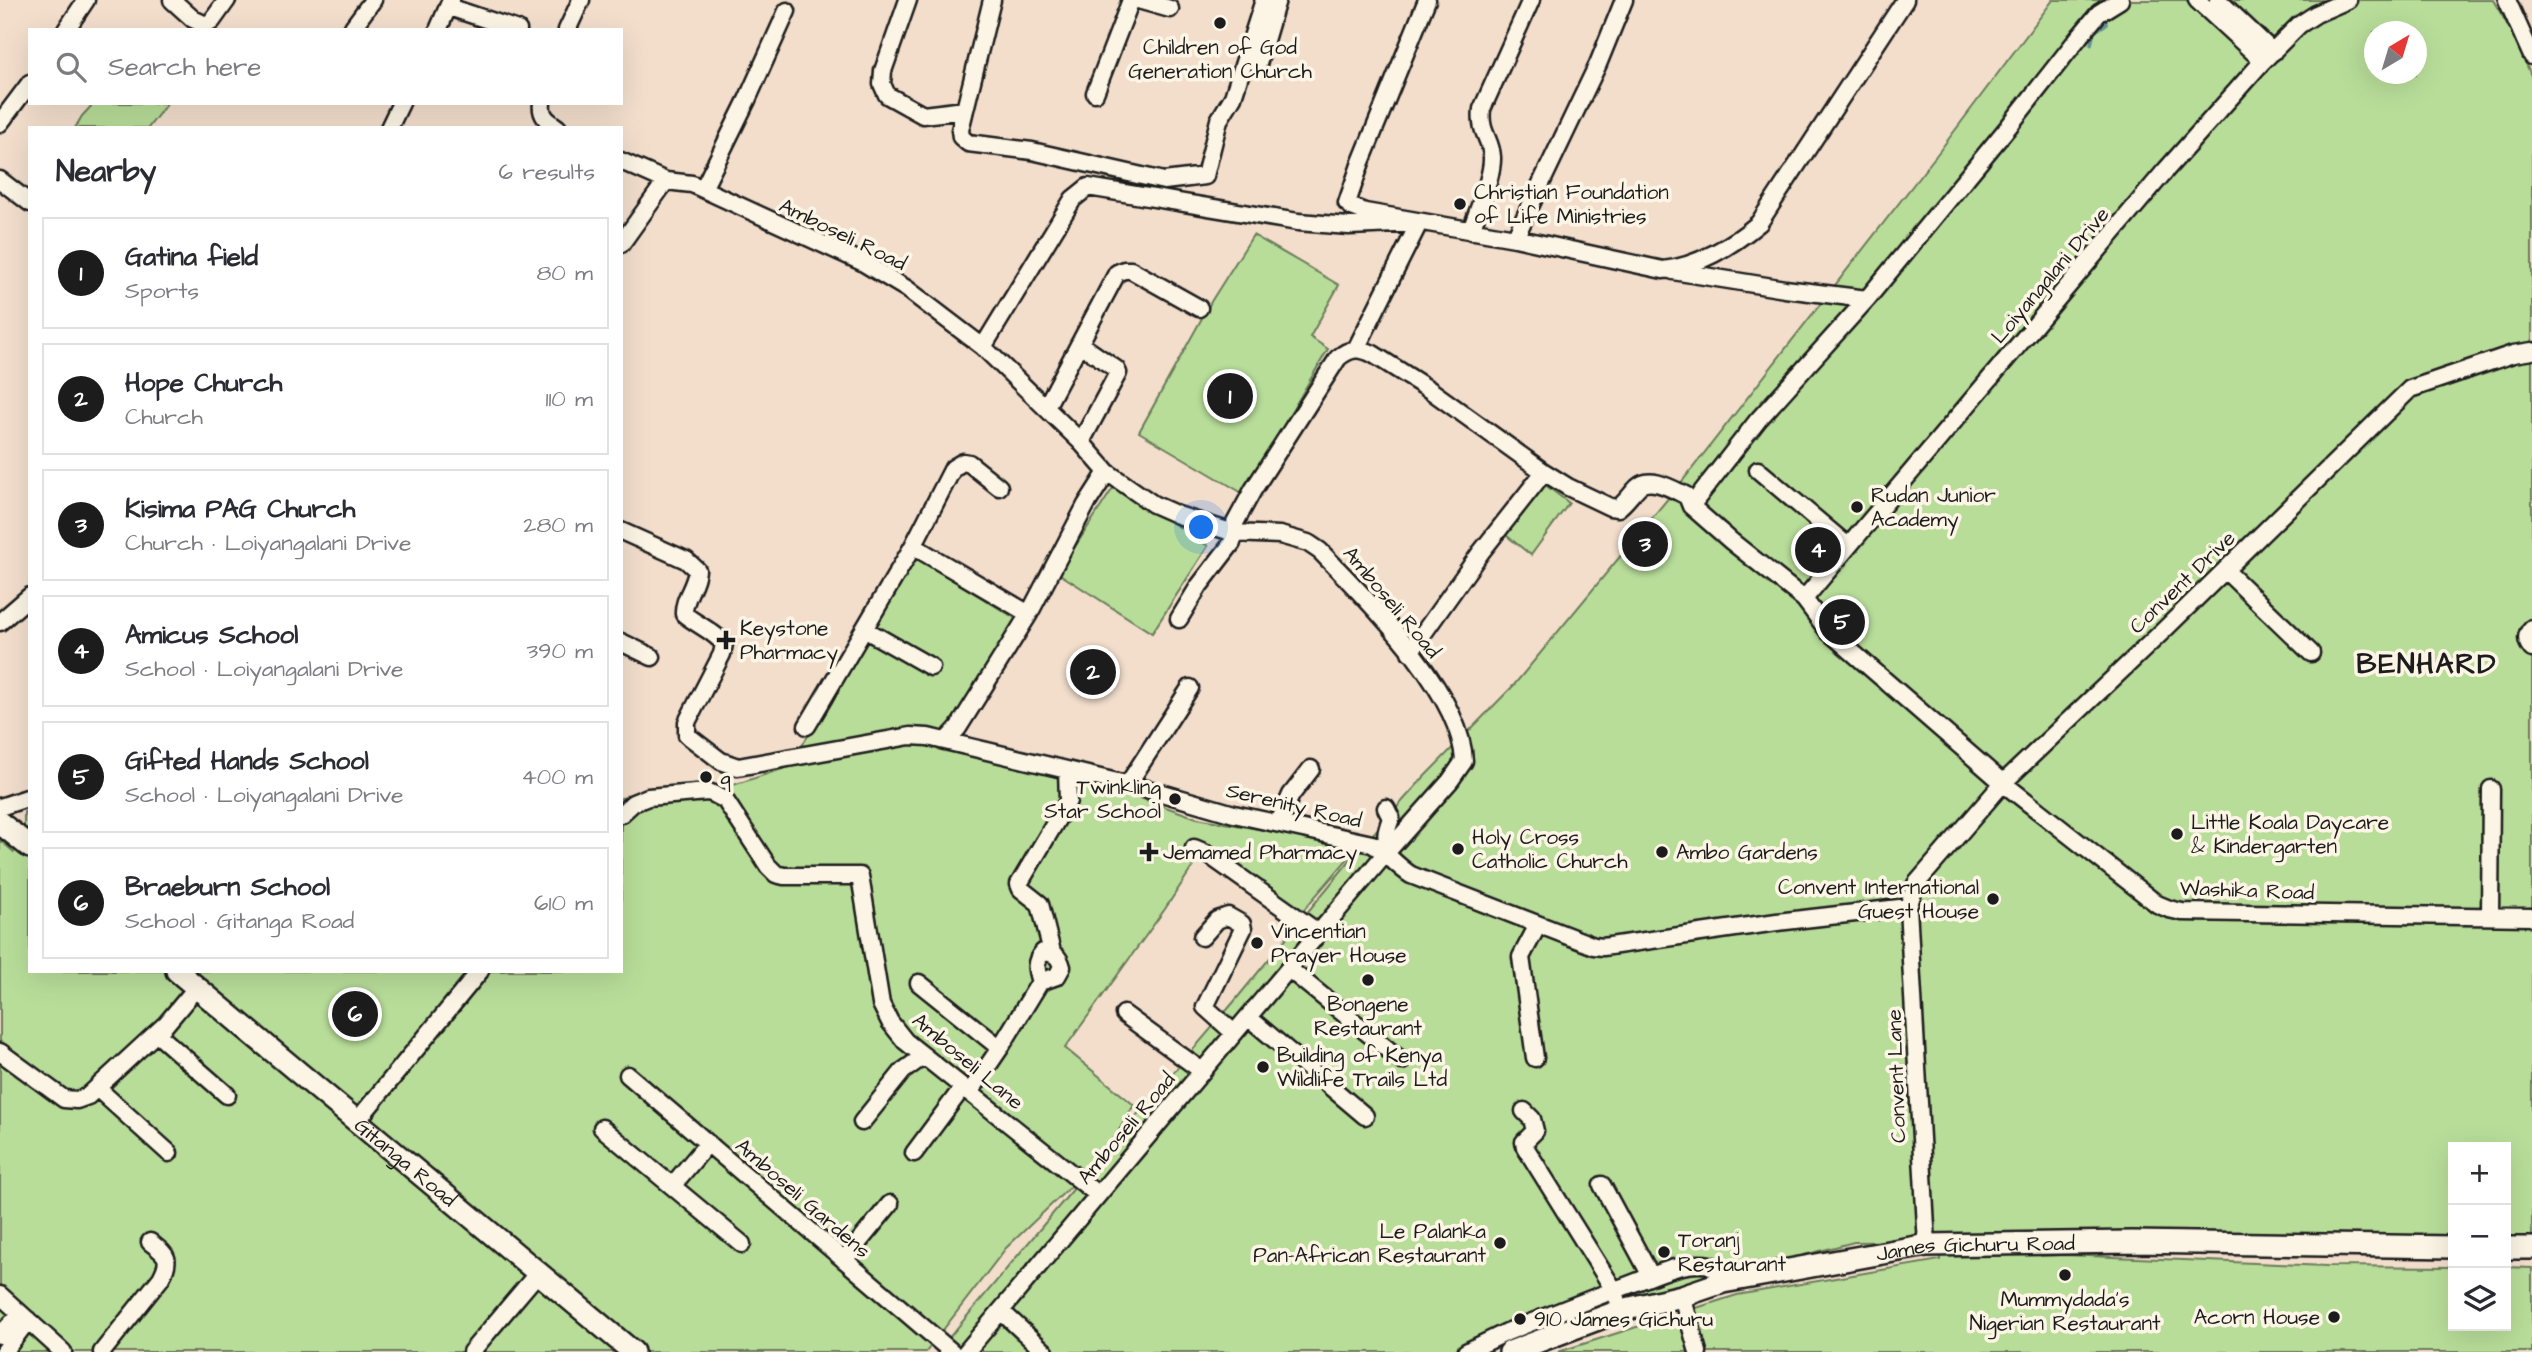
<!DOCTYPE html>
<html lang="en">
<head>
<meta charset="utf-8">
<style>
  :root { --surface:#fff; --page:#f7f7f7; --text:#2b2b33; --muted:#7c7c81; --line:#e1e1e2; --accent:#1c1c1c }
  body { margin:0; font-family:"Architects Daughter",sans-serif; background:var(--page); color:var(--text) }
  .controls { position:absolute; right:21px; bottom:21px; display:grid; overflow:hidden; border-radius:0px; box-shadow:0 7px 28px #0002 }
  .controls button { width:63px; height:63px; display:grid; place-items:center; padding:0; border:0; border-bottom:2px solid var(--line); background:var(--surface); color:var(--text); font:35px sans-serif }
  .compass { position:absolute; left:2364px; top:21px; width:63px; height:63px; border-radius:50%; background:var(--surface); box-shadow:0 7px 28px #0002; rotate:38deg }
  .you { position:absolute; left:1202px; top:528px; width:24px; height:24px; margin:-18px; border:5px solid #fff; border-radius:50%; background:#1a73e8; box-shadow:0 0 0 10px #1a73e833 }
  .badge { display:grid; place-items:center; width:46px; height:46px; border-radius:50%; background:var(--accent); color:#fff; font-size:23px; font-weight:700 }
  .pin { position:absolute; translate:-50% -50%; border:4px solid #fff; box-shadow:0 2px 7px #0006 }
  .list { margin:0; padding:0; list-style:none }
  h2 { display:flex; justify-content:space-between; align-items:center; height:91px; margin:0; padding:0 28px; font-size:30px }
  h2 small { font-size:23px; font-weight:400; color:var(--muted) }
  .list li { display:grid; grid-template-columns:46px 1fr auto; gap:21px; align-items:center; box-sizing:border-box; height:112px; margin:0 14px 14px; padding:0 14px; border:2px solid var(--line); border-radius:0px }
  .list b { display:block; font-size:26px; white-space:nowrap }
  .list p { margin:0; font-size:23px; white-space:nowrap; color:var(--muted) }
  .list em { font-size:23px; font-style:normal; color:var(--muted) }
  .icon { flex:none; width:38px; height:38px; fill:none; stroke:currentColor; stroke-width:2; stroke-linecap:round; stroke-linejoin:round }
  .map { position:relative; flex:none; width:2532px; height:1352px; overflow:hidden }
  .search { position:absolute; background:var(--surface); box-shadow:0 7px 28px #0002; left:28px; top:28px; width:595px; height:77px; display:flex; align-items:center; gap:18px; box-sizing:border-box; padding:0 24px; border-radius:0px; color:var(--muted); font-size:26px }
  .panel { position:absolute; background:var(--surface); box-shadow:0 7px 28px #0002; left:28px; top:126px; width:595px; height:847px; border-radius:0px }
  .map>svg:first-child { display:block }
</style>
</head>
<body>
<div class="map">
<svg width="2532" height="1352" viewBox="0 0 2532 1352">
  <rect width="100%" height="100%" fill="#f3decc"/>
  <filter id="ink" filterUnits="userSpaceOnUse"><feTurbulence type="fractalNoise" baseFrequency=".0143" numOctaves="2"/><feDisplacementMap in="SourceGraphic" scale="14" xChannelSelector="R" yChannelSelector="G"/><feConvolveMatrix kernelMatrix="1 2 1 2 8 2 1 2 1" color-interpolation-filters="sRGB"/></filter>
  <g filter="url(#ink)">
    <path fill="#b8dd99" stroke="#6a7c5a" stroke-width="2" fill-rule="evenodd" d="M2053,0H2493L2517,41L2532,78V1250L2506,1249V1147H2453V1249L2032,1241L2041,1256L2065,1255L2327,1266L2453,1267V1326H2506V1267L2532,1268V1352H1558L1737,1295L1940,1260L1939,1241L1854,1242L1552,1321L1467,1352H937L1096,1162L1006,1248L926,1352H0V840L14,852L24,830V812L30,811V971H621V798L724,788L789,767L916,558L1018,620L957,736L1005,751L1197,818L1358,847L1301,913L1207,845L1165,909L1065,1048L1134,1105L1107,1150L1233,1003L1356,853L1424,777L1514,685L1684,479L1938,153ZM2374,32H2416V74H2374Z
      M94,103H167L148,128H75L82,116Z
      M1253,235L1339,285L1310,337L1328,349L1244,494L1139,432L1212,300Z
      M1540,481L1569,503L1531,555L1502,532Z
      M1115,485L1208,546L1152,633L1058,573Z"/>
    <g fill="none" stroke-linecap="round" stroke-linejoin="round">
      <path stroke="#619296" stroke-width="3.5" d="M2091,44L2094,32L2106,24L2105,15"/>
      <defs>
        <path id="minor" d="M172,0L193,19L206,25L212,21L227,0
          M908,0L883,71L882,84L887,95L923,115L965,110
          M992,0L960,130L961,137L968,143L1032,151L1164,181L1205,176L1219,120L1233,97L1264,0
          M1138,0L1170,9
          M1427,0L1361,162L1347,203L1352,207L1365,212L1515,238L1663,270C1697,267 1733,245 1759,223L1905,0
          M2197,0L2263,61
          M2218,0L2273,52
          M2507,0L2532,56
          M449,7L518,30
          M353,27L373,0
          M66,30L86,0
          M438,30L451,0
          M567,30L581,0
          M1258,64L1277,0
          M1095,93L1131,0
          M542,103C540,116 548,121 558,128
          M0,123L30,83
          M389,128L401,103
          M621,161L666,181L692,184L862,262L907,289L983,347L1081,442L1107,472L1153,504L1178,515L1234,533L1280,535L1308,543L1320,551C1367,600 1461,691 1464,761L1450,781L1386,853L966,1352
          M0,180L30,203
          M703,189L747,100L787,11
          M1471,231C1477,211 1493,177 1492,157C1491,138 1479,133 1482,109L1531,0
          M1515,238L1598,64L1624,0
          M621,244L666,181
          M1673,271L1785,289L1867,299
          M1080,344L1116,369L1118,373L1081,442
          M983,347L1073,199L1088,187L1298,222L1349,226L1419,223L1356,349
          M1046,407L1117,273L1124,270H1131L1199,308
          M1758,470L1848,546
          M1691,506L1731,541L1804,599L1828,631L2003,783L2157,904L2169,909L2182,912L2532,917
          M1691,506L1758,420L1867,299L2009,126L2079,37L2099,13L2120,0
          M621,531L686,560L697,570C696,586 683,598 684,614C697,625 714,631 724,644L722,654L687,722V735L721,761L738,767L910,736L928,737L1155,791L1234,814L1372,844C1386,851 1395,865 1411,875L1594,946L1603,947L1777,922L1908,907
          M913,546L1029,614
          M2225,570L2311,653
          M1804,599L2165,171L2263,61L2299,25L2316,14L2348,0
          M1179,619L1199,586L1232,543L1235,523L1253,490L1338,358C1350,348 1359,347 1373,354L1430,390L1544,472L1568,487L1610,507L1618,508C1626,502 1631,494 1638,487C1650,475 1674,490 1687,496L1691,506
          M0,622L30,596
          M2532,628C2525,635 2526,642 2532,649
          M864,629L931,667
          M621,642L652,657
          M1410,652L1481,552L1544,472
          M807,726L913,546L953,468L963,462L969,463L999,487
          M947,740L958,728L1029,614L1086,505L1107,472
          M1128,784L1190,688
          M0,807L30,797
          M1386,808L1391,818C1387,829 1383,838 1391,847
          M621,814L633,803L648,797L708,792L714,794L725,800L768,866L776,874L784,876H860L881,1004L890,1022L905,1041L1097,1194
          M1279,822L1291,795L1311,769
          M1194,848L1206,853L1319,933
          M2490,916L2491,789
          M1202,937L1217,920L1228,916L1242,924L1243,929L1205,1007L1234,1033
          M1052,952L1040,904L1021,889L1019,884L1068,801L1067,770
          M1289,969L1402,1061
          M919,983L1000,1048
          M1124,1014L1202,1071
          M1248,1017L1365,1116
          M156,1033L227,1095
          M0,1052L64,1099L77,1100L88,1096L166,1024L196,988
          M1535,1058L1521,957L1538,925
          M628,1075L952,1352
          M97,1088L169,1153
          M970,1092L1000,1048L1040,982L1057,976L1062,967C1059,956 1055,953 1043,952C1034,962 1036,970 1040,982
          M357,1121L480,971
          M862,1122L903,1071L924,1056
          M602,1128L742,1244
          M914,1153L963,1087
          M1602,1185L1651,1276
          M672,1186L708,1143
          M1927,1245L1908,907L1916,884L2003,783L2165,629L2410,389L2513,354L2532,351
          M844,1260L890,1204
          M0,1295L63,1352
          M1682,1296L1698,1352
          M1617,1298L1614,1290C1642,1282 1680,1259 1710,1265L1718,1271L1723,1282
          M1001,1311L1045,1352
          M0,1335L21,1314
          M4,1352L28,1320
          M102,1352L161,1278C172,1257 166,1255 150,1242
          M471,1352L537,1274
          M1466,1352L1507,1332L1614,1290L1525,1147L1524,1142L1535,1131L1532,1119L1524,1111"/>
        <g id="major">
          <path d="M0,823L30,847"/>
          <path id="s1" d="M177,971L633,1352"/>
          <path d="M2506,1248H2532"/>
          <path id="s2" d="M1510,1352L1622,1310L1682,1296L1723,1282L1927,1245L2132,1242L2453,1247"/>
        </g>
      </defs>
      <use href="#minor" stroke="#1c1c1c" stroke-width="21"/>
      <use href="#major" stroke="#1c1c1c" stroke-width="26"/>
      <use href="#minor" stroke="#fcf5e5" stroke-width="16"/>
      <use href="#major" stroke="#fcf5e5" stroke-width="21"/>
    </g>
  </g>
  <g fill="#1c1c1c" stroke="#fcf5e5" stroke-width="2.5">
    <circle cx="1220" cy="23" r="7"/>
    <circle cx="1460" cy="204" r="7"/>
    <circle cx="1857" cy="507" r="7"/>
    <path d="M722.5 629.5h7v7h7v7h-7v7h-7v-7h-7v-7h7z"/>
    <circle cx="706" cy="777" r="7"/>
    <circle cx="1175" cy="799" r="7"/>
    <circle cx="2177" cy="834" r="7"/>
    <circle cx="1458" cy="849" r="7"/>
    <path d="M1145.5 841.5h7v7h7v7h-7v7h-7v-7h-7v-7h7z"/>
    <circle cx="1662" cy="852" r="7"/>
    <circle cx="1993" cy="899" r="7"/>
    <circle cx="1257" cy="943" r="7"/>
    <circle cx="1368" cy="980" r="7"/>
    <circle cx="1263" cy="1067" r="7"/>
    <circle cx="1500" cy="1243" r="7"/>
    <circle cx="1664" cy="1252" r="7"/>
    <circle cx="2065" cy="1275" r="7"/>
    <circle cx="2334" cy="1317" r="7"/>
    <circle cx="1520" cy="1319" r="7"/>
  </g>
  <g text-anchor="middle" stroke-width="7" stroke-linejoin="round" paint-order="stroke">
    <g font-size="21" fill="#1c1c1c" stroke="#fcf5e5" text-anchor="start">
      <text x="1220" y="54" text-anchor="middle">Children of God<tspan x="1220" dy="24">Generation Church</tspan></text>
      <text x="1474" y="199">Christian Foundation<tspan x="1474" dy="24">of Life Ministries</tspan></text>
      <text x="1871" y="502">Rudan Junior<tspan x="1871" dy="24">Academy</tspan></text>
      <text x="740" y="635">Keystone<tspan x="740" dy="24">Pharmacy</tspan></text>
      <text x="720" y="784">q</text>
      <text x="1161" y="794" text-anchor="end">Twinkling<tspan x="1161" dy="24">Star School</tspan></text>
      <text x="2191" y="829">Little Koala Daycare<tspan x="2191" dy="24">&amp; Kindergarten</tspan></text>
      <text x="1472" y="844">Holy Cross<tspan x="1472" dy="24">Catholic Church</tspan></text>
      <text x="1163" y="859">Jemamed Pharmacy</text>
      <text x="1676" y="859">Ambo Gardens</text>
      <text x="1979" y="894" text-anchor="end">Convent International<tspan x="1979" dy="24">Guest House</tspan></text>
      <text x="1271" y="938">Vincentian<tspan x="1271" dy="24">Prayer House</tspan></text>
      <text x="1368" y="1011" text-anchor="middle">Bongene<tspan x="1368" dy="24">Restaurant</tspan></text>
      <text x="1277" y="1062">Building of Kenya<tspan x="1277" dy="24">Wildlife Trails Ltd</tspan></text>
      <text x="1486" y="1238" text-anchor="end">Le Palanka<tspan x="1486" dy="24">Pan-African Restaurant</tspan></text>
      <text x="1678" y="1247">Toranj<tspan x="1678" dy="24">Restaurant</tspan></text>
      <text x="2065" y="1306" text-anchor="middle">Mummydada's<tspan x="2065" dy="24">Nigerian Restaurant</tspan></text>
      <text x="2320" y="1324" text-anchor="end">Acorn House</text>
      <text x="1534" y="1326">910 James Gichuru</text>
    </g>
    <g font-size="21" fill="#1c1c1c" stroke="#fcf5e5">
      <text transform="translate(843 234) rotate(26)" y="7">Amboseli Road</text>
      <text transform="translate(2050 275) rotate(-50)" y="7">Loiyangalani Drive</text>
      <text transform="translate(2182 582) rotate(-44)" y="7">Convent Drive</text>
      <text transform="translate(1392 602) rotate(50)" y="7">Amboseli Road</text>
      <text transform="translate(1294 805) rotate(13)" y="7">Serenity Road</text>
      <text transform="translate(2247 890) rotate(2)" y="7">Washika Road</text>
      <text transform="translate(968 1061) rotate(40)" y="7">Amboseli Lane</text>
      <text transform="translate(1896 1076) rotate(-92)" y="7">Convent Lane</text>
      <text transform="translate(1126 1128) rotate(-50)" y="7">Amboseli Road</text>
      <text dy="7" stroke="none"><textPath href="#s1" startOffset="298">Gitanga Road</textPath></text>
      <text transform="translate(803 1198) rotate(41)" y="7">Amboseli Gardens</text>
      <text dy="7" stroke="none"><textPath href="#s2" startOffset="480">James Gichuru Road</textPath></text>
    </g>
    <g font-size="28" font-weight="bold" letter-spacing="2" fill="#1c1c1c" stroke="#fcf5e5">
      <text x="2427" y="673">BENHARD</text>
    </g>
  </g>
</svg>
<div class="controls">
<button>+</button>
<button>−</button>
<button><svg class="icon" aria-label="layers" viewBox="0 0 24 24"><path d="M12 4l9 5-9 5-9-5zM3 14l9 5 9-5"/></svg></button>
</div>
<svg class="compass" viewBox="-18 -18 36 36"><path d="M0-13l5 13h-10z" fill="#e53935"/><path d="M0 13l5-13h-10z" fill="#7c7c81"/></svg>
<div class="you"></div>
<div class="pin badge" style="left:1230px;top:396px">1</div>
<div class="pin badge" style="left:1093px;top:672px">2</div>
<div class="pin badge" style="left:1645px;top:544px">3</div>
<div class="pin badge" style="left:1818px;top:550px">4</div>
<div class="pin badge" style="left:1842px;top:622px">5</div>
<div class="pin badge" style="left:355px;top:1014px">6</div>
<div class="search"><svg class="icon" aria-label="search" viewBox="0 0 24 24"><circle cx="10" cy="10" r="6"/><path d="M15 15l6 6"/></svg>Search here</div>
<section class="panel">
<h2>Nearby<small>6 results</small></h2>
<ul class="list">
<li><span class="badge">1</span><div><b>Gatina field</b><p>Sports</p></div><em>80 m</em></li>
<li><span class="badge">2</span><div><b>Hope Church</b><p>Church</p></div><em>110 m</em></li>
<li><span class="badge">3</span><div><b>Kisima PAG Church</b><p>Church · Loiyangalani Drive</p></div><em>280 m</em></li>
<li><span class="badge">4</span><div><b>Amicus School</b><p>School · Loiyangalani Drive</p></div><em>390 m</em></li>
<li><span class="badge">5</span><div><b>Gifted Hands School</b><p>School · Loiyangalani Drive</p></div><em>400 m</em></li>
<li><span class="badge">6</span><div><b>Braeburn School</b><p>School · Gitanga Road</p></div><em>610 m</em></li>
</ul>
</section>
</div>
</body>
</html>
